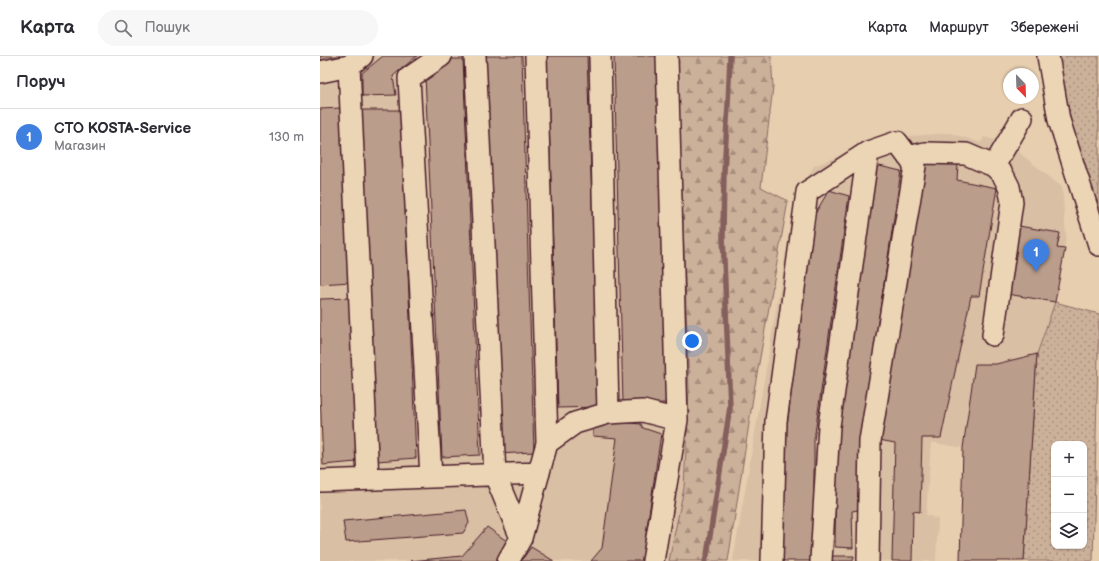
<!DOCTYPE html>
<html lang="uk">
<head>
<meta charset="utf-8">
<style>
  :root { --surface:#fff; --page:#f7f7f7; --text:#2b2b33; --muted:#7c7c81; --line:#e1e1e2; --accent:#1f6fb2 }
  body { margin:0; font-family:"Balsamiq Sans",sans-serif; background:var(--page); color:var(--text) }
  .controls { position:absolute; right:12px; bottom:12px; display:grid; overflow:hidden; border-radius:8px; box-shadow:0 1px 3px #0004 }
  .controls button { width:36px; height:36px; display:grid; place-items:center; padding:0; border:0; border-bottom:1px solid var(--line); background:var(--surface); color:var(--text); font:20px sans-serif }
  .compass { position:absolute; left:683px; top:12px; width:36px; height:36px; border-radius:50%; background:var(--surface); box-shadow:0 1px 3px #0004; rotate:157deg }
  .you { position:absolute; left:372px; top:285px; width:14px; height:14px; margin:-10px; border:3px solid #fff; border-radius:50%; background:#1a73e8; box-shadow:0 0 0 6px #1a73e833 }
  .badge { display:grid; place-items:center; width:26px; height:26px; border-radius:50%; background:var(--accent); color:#fff; font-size:13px; font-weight:700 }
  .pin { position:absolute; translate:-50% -33px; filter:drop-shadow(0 1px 2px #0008) }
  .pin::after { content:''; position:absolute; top:21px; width:14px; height:12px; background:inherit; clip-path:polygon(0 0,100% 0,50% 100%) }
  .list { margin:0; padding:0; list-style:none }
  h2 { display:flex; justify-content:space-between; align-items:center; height:52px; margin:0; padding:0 16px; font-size:17px }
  h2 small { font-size:13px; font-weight:400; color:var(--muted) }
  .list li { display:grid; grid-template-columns:26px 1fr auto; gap:12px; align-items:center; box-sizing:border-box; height:56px; padding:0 16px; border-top:1px solid var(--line) }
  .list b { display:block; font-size:15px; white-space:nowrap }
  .list p { margin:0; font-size:13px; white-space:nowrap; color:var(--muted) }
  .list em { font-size:13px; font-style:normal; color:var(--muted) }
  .icon { flex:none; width:22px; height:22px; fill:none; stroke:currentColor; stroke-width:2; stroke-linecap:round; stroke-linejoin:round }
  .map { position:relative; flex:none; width:779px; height:505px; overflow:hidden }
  header { display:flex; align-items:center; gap:24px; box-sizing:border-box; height:56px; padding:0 20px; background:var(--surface); border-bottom:1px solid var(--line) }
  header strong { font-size:19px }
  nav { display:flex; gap:22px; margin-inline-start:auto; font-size:14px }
  .search { width:280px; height:36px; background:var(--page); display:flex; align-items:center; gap:10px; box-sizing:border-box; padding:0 14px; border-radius:22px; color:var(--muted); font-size:15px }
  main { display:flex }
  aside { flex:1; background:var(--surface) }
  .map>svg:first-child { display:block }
</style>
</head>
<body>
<header>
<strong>Карта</strong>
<div class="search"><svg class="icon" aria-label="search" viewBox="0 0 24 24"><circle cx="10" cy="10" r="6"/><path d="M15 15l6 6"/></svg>Пошук</div>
<nav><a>Карта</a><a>Маршрут</a><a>Збережені</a></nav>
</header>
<main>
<aside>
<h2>Поруч<small></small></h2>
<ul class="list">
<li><span class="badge" style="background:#3f7fe0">1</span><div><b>СТО KOSTA-Service</b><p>Магазин</p></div><em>130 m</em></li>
</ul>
</aside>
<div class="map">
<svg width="779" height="505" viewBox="0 0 779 505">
  <defs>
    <pattern id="grass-dots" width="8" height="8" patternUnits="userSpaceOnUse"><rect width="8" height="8" fill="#ccb19a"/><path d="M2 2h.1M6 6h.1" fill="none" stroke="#a88f7e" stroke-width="1.8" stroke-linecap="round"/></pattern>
    <pattern id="forest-firs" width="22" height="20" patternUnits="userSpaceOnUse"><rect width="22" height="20" fill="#ccb19a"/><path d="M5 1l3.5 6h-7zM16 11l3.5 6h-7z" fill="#a88f7e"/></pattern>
  </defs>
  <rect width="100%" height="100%" fill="#e6ceaf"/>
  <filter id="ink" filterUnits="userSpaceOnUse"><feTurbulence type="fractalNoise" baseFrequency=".025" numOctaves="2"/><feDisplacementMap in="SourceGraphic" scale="8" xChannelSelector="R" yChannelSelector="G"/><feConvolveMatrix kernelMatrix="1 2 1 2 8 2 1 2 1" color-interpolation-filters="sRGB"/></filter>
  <g filter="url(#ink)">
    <path fill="#d9bfa4" d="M0,0H357L369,334L364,432L349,505H0Z
      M630,77L661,87L664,81L687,87L742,131L746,181L735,246L717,298L676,308H655L643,392L611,386L606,459L618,463L616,505H413L475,144L494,110L566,82Z"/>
    <path fill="url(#grass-dots)" stroke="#8b6862" fill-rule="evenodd" d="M737,0H779V157L752,69Z
      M735,246L779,258L773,505H704L717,298ZM734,388H764V490H734Z"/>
    <path fill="url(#forest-firs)" stroke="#8b6862" d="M357,0H451L453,31L441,131L468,145L434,335L408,505H349L364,432L369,334Z"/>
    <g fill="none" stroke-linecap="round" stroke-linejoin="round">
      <path stroke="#845f5c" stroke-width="5.5" d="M385,505L387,499L410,351L403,179L404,116L408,49L410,0"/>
    </g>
    <path fill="#ba9d8a" stroke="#4a1f2b" d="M0,0H20L16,3L0,4Z
      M63,0H97L73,20L76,39L42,40V17Z
      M166,0H202L214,396L179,398Z
      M227,0H267L279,351L238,352Z
      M294,0H337L347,347L303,348Z
      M126,3H143L160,399L122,401L105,19Z
      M21,52L31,226L0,228V53Z
      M41,54H81L96,402L57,405Z
      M602,104L638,108L637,124L677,132L659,240H651L621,382H602L600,456L593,455L592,505H572L575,387L559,384Z
      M555,109L581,115L540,387L538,454L532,455L533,492L515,491L516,380Z
      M509,134L529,140L494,384V478L492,505H456L467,370L493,161Z
      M699,170L740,177L737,192L745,193L735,246L687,238Z
      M31,242L36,406L3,409L0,337V243Z
      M717,298L704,505H640L643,392L655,308H676Z
      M287,365L321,368L323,372L341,378L322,505H271L282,492L297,382L273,380V370Z
      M146,454L149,467L143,477L26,486L23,465Z
      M167,471L191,488L177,505H90L142,500Z
      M211,491L234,505H201Z
      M512,500H534L533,505H512Z"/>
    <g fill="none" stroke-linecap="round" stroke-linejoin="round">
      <defs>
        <path id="minor" d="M155,0L175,419L201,482
          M280,0L288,357
          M728,0L739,64L779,189
          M29,10L48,423
          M0,16L29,10L42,0
          M588,101L605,97L646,98L674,110L683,119L689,131L692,146L673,279
          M674,110L702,62
          M227,387L255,367L288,357L323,355L357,364
          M111,421L89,22L121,0
          M0,425L219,417
          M188,505L201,482L227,387L216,0
          M333,505L357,364L347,0
          M452,505L456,365L487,136L548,96L577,86L595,110L550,385L548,505
          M501,505L509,370L548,96"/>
      </defs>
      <use href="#minor" stroke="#4a1f2b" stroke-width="24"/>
      <use href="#minor" stroke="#ecd5b5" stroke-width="21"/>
    </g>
  </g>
</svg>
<div class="controls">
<button>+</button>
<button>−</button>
<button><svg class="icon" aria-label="layers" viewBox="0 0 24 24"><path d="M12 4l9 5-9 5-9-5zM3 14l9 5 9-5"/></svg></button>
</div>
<svg class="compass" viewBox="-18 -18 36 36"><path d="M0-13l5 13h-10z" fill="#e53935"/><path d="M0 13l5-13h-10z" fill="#7c7c81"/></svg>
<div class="you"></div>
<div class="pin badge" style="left:716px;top:216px;background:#3f7fe0">1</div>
</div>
</main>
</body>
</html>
